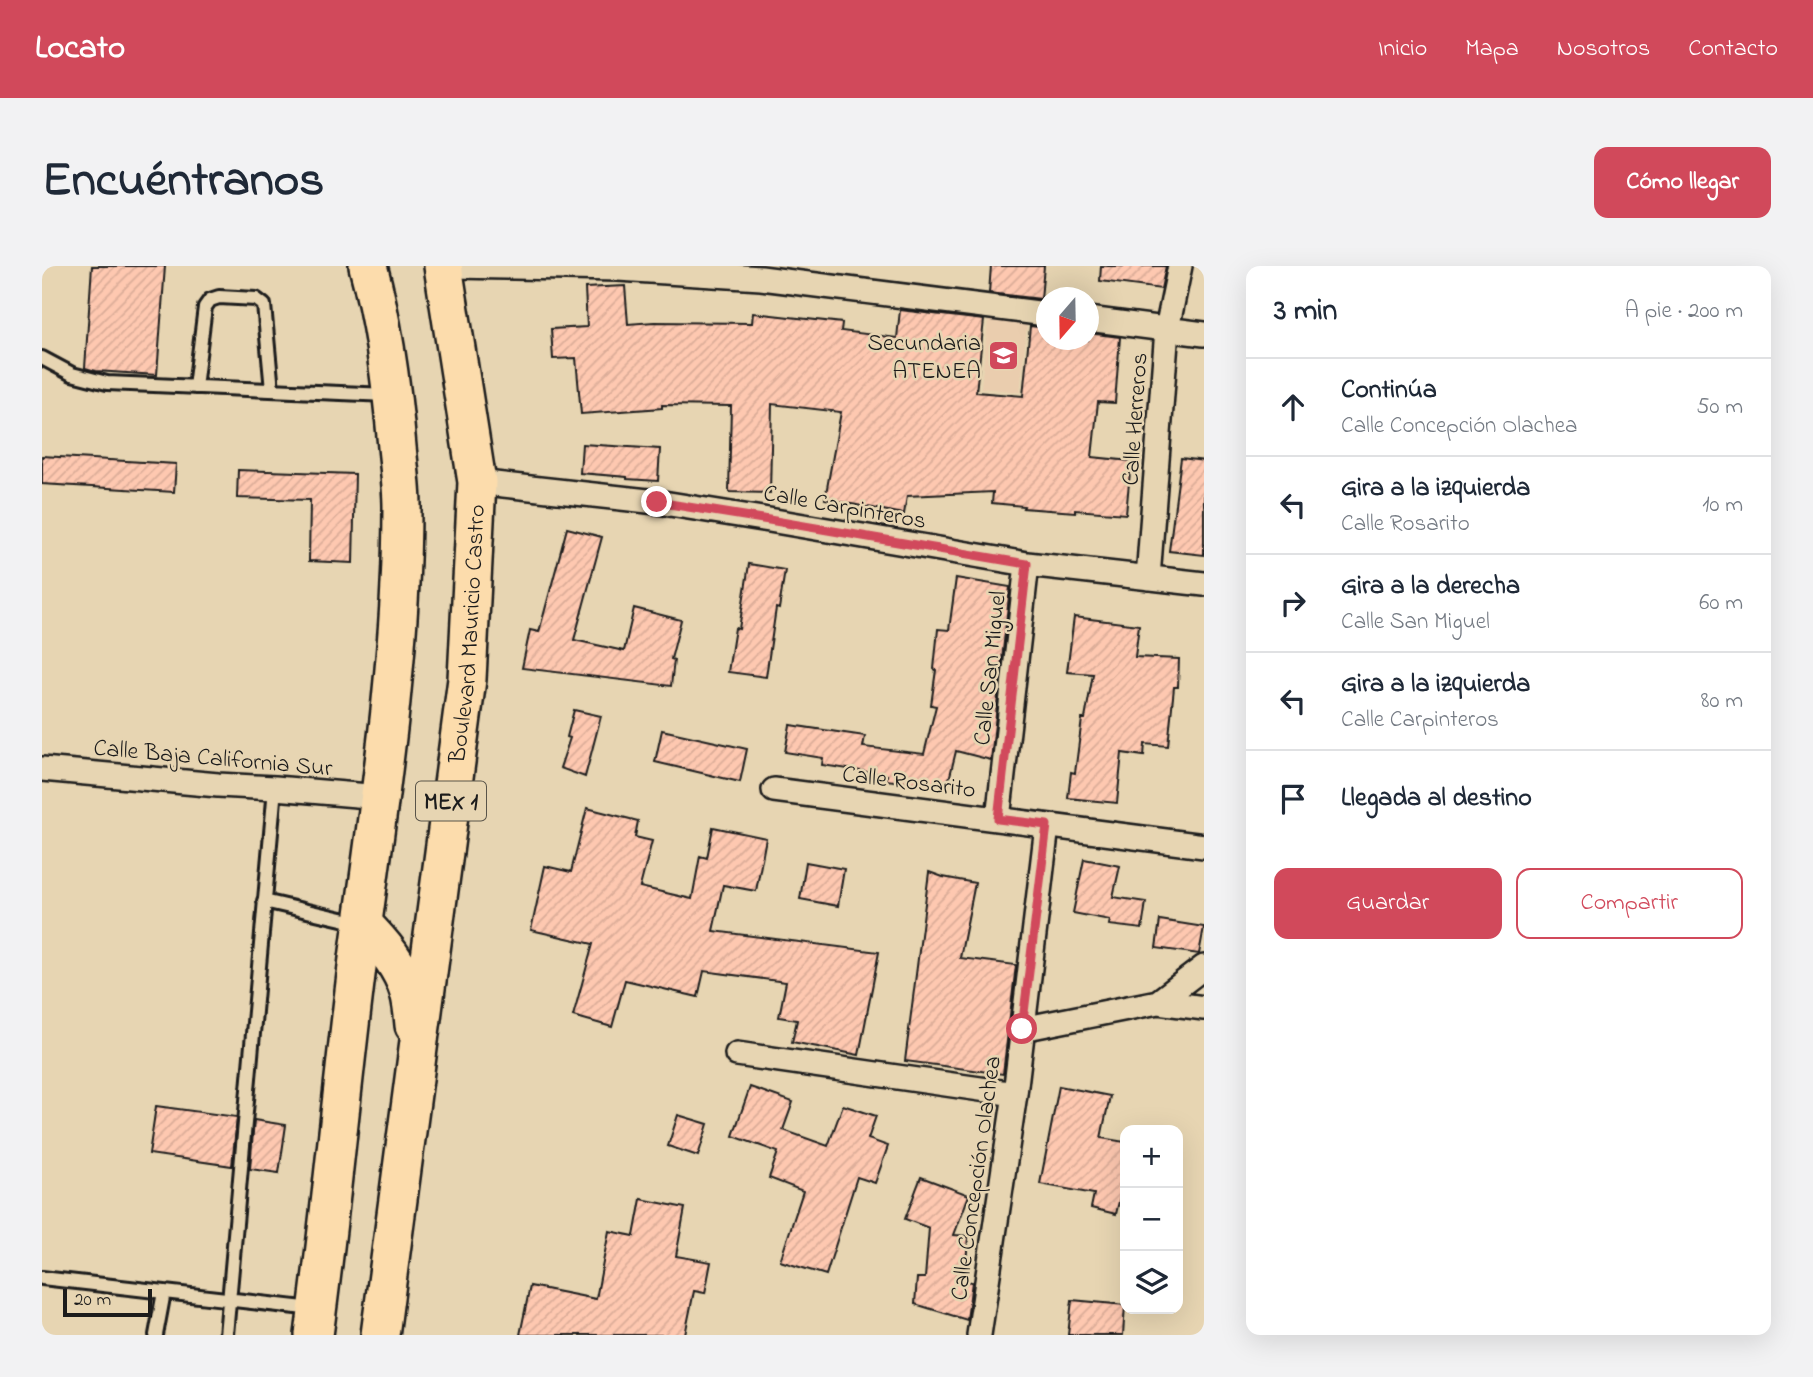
<!DOCTYPE html>
<html lang="es">
<head>
<meta charset="utf-8">
<style>
  :root { --surface:#fff; --page:#f2f2f3; --text:#1f2937; --muted:#747a83; --line:#e0e1e3; --accent:#d1495b }
  body { margin:0; font-family:"Indie Flower",sans-serif; background:var(--page); color:var(--text) }
  .controls { position:absolute; right:21px; bottom:21px; display:grid; overflow:hidden; border-radius:14px; box-shadow:0 7px 28px #0002 }
  .controls button { width:63px; height:63px; display:grid; place-items:center; padding:0; border:0; border-bottom:2px solid var(--line); background:var(--surface); color:var(--text); font:35px sans-serif }
  .compass { position:absolute; left:994px; top:21px; width:63px; height:63px; border-radius:50%; background:var(--surface); box-shadow:0 7px 28px #0002; rotate:200deg }
  .scale { position:absolute; left:21px; bottom:18px; width:89px; box-sizing:border-box; padding-left:7px; border:4px solid #1c1c1c; border-top:0; font-size:19px; line-height:24px; white-space:nowrap; color:#1c1c1c; -webkit-text-stroke:5px #e7d5b2; paint-order:stroke }
  .stop { position:absolute; width:21px; height:21px; margin:-16px; border:5px solid #d1495b; border-radius:50%; background:#fff }
  .stop.end { background:#d1495b; border-color:#fff; box-shadow:0 2px 7px #0008 }
  .list { margin:0; padding:0; list-style:none }
  h2 { display:flex; justify-content:space-between; align-items:center; height:91px; margin:0; padding:0 28px; font-size:30px }
  h2 small { font-size:23px; font-weight:400; color:var(--muted) }
  .list li { display:grid; grid-template-columns:46px 1fr auto; gap:21px; align-items:center; box-sizing:border-box; height:98px; padding:0 28px; border-top:2px solid var(--line) }
  .list b { display:block; font-size:26px; white-space:nowrap }
  .list p { margin:0; font-size:23px; white-space:nowrap; color:var(--muted) }
  .list em { font-size:23px; font-style:normal; color:var(--muted) }
  .actions { display:flex; gap:14px; padding:21px 28px }
  .actions a { flex:1; padding:16px 0; border:2px solid var(--accent); border-radius:14px; text-align:center; font-size:24px; color:var(--accent) }
  .actions .main { background:var(--accent); color:#fff }
  .icon { flex:none; width:38px; height:38px; fill:none; stroke:currentColor; stroke-width:2; stroke-linecap:round; stroke-linejoin:round }
  .map { position:relative; flex:none; width:1162px; height:1069px; overflow:hidden; border-radius:14px }
  header { display:flex; align-items:center; gap:42px; box-sizing:border-box; height:98px; padding:0 35px; background:var(--accent); color:#fff }
  header strong { font-size:33px }
  nav { display:flex; gap:38px; margin-inline-start:auto; font-size:24px }
  .intro { display:flex; align-items:center; justify-content:space-between; box-sizing:border-box; height:168px; padding:0 42px }
  h1 { margin:0; font-size:49px }
  .button { padding:18px 32px; border-radius:14px; background:var(--accent); color:#fff; font-size:24px; font-weight:700 }
  main { display:flex; gap:42px; padding:0 42px }
  aside { flex:1; background:var(--surface); border-radius:14px; box-shadow:0 7px 28px #0002 }
  .map>svg:first-child { display:block }
</style>
</head>
<body>
<header>
<strong>Locato</strong>
<nav><a>Inicio</a><a>Mapa</a><a>Nosotros</a><a>Contacto</a></nav>
</header>
<div class="intro"><h1>Encuéntranos</h1><a class="button">Cómo llegar</a></div>
<main>
<div class="map">
<svg width="1162" height="1069" viewBox="0 0 1162 1069">
  <defs>
    <pattern id="building-hatch" width="6" height="6" patternUnits="userSpaceOnUse" patternTransform="scale(1.75)"><rect width="6" height="6" fill="#fec8b0"/><path d="M-1 1l2-2M0 6l6-6M5 7l2-2" fill="none" stroke="#d9ab97"/></pattern>
  </defs>
  <rect width="100%" height="100%" fill="#e7d5b2"/>
  <filter id="ink" filterUnits="userSpaceOnUse"><feTurbulence type="fractalNoise" baseFrequency=".0143" numOctaves="2"/><feDisplacementMap in="SourceGraphic" scale="14" xChannelSelector="R" yChannelSelector="G"/><feConvolveMatrix kernelMatrix="1 2 1 2 8 2 1 2 1" color-interpolation-filters="sRGB"/></filter>
  <g filter="url(#ink)">
    <path fill="#eacdae" d="M946,54L985,58L978,126L939,122Z"/>
    <path fill="url(#building-hatch)" stroke="#1c1c1c" stroke-width="2" d="M50,0H123L115,109L54,105L43,102Z
      M949,0H1002L999,33L947,27Z
      M1059,0H1124L1119,23L1058,15Z
      M583,20L586,58L612,56L710,57L711,47L800,57L799,65L855,72L858,44L942,54L934,126L981,130L988,60L1004,62V74H1046V67L1078,71L1073,137L1056,136L1050,191L1089,195L1084,248L1033,244V246L981,242L982,240L950,237L951,226L865,230L862,248L783,233L799,146L730,138L728,227L687,226L689,140L620,139V142L539,148L534,92L511,93L509,63L545,61L543,22Z
      M540,178L618,183L616,215L585,213V211L538,207Z
      M0,190L134,198L132,226L0,218Z
      M1139,192L1162,195V289L1127,285Z
      M196,204L313,208L311,297L267,295L268,234L195,232Z
      M525,262L560,271L532,374L582,385L592,342L639,354L629,393L632,394L629,420L480,402L488,364L497,366Z
      M707,298L743,304L737,343L734,342L724,411L686,406L693,362L697,363Z
      M914,312L968,321L949,494L914,485L905,522L844,514L845,509L780,499L781,492L743,486L748,459L823,470L821,481L882,488L894,440L889,439L894,404L892,403L896,363L907,364Z
      M1032,351L1097,359L1093,391L1137,393L1136,421H1132L1126,480L1103,478L1102,490L1080,487L1075,537L1026,532L1029,506L1033,507L1040,453H1043L1051,408L1025,406Z
      M532,444L559,450L543,511L518,502L528,472L525,471Z
      M620,464L705,483L698,516L613,496Z
      M545,542L596,555L593,571L610,575L598,621L650,633L658,590L665,592L671,561L724,572L714,625L681,619L671,665L837,686L817,789L750,776L755,754L737,751L744,716L662,705L656,731L583,714L570,761L531,750L551,678L489,664L503,600L529,606Z
      M1042,593L1078,600L1071,631L1104,636L1100,663L1067,659L1068,654L1031,647Z
      M764,596L802,603L796,640L758,633Z
      M887,606L901,611L933,617L918,692L974,699L961,808L863,795Z
      M1118,654L1162,661L1157,688L1114,682Z
      M1017,820L1068,830L1059,872L1083,876V927H1079L1074,948L1049,942L1052,928L998,918Z
      M708,821L751,836L741,864L786,880L801,839L834,850L826,873L846,880L833,917L815,911L784,1009L738,995L761,925L727,912L736,886L691,870Z
      M114,840L195,851L190,900L107,888Z
      M636,849L666,858L656,890L626,880Z
      M212,854L244,859L237,907L208,903Z
      M879,911L927,929L912,969L926,970L923,1015L930,1016L925,1054L873,1038L875,1012H883L887,962L863,953Z
      M599,933L643,942L634,990L669,996L663,1027L652,1025L643,1069H478L488,1020L554,1033L567,965L592,970Z
      M1030,1034L1083,1039L1081,1069H1026Z"/>
    <g fill="none" stroke-linecap="round" stroke-linejoin="round">
      <defs>
        <path id="lane" d="M0,92L30,108L65,117L346,129
          M153,121L163,41L168,34L177,31L214,33L222,39L230,124
          M222,635L317,657
          M0,1012L271,1043
          M114,1069L122,1026
          M184,1069L233,522"/>
        <path id="street" d="M411,0L576,3L719,12L1004,48
          M1046,53L1162,68
          M435,216L615,236L727,254L985,298L1162,318
          M1106,312L1125,63L1138,0
          M0,503L176,519L233,522L338,531
          M732,524L1162,580
          M956,553L985,298
          M1116,736L1162,742
          M980,763L1116,736L1162,701
          M695,788L973,828
          M937,1069L973,828L1005,560"/>
        <g id="primary">
          <path d="M321,658C340,677 359,699 367,726C370,736 371,748 372,759"/>
          <path d="M272,1069C289,944 300,818 316,693C336,543 360,392 360,241C360,221 357,201 355,181C350,121 342,59 326,0"/>
          <path id="s1" d="M338,1069L425,413L435,216L401,0"/>
        </g>
      </defs>
      <use href="#lane" stroke="#1c1c1c" stroke-width="18"/>
      <use href="#street" stroke="#1c1c1c" stroke-width="28"/>
      <use href="#primary" stroke="#1c1c1c" stroke-width="42"/>
      <use href="#lane" stroke="#e7d5b2" stroke-width="12"/>
      <use href="#street" stroke="#e7d5b2" stroke-width="23"/>
      <use href="#primary" stroke="#fcdcac" stroke-width="37"/>
    </g>
  </g>
  <g fill="none" stroke-linecap="round" stroke-linejoin="round" filter="url(#ink)">
    <path stroke="#d1495b" stroke-width="9" d="M615,236L727,254L985,298L956,553L1005,559L980,763"/>
  </g>
  <defs>
    <symbol id="school-square" viewBox="-11 -11 22 22"><rect x="-9" y="-9" width="18" height="18" rx="4" fill="#d1495b" stroke="#e7d5b2"/><path d="M0-5L7-2L0 1L-7-2ZM-4 1L0 2.5L4 1V4Q0 6-4 4Z" fill="#fff"/></symbol>
  </defs>
  <g fill-rule="evenodd">
    <use href="#school-square" x="944" y="72" width="35" height="35"/>
  </g>
  <g text-anchor="middle" stroke-width="5" stroke-linejoin="round" paint-order="stroke">
    <rect fill="#e7d5b2" stroke="#595449" stroke-width="2" x="374" y="515.5" width="70" height="39" rx="5"/>
    <g font-size="23" font-weight="bold" fill="#1c1c1c">
      <text x="409" y="543">MEX 1</text>
    </g>
    <g font-size="24" fill="#1c1c1c" stroke="#e7d5b2" text-anchor="end">
      <text x="939" y="84">Secundaria<tspan x="939" dy="28">ATENEA</tspan></text>
    </g>
    <g font-size="24" fill="#1c1c1c" stroke="#e7d5b2">
      <text transform="translate(1092 153) rotate(-86)" y="8">Calle Herreros</text>
      <text transform="translate(803 240) rotate(10)" y="8">Calle Carpinteros</text>
      <text dy="8" stroke="none"><textPath href="#s1" startOffset="707">Boulevard Mauricio Castro</textPath></text>
      <text transform="translate(947 402) rotate(-84)" y="8">Calle San Miguel</text>
      <text transform="translate(171 491) rotate(5)" y="8">Calle Baja California Sur</text>
      <text transform="translate(867 515) rotate(7)" y="8">Calle Rosarito</text>
      <text transform="translate(933 912) rotate(-82)" y="8">Calle Concepción Olachea</text>
    </g>
  </g>
</svg>
<div class="controls">
<button>+</button>
<button>−</button>
<button><svg class="icon" aria-label="layers" viewBox="0 0 24 24"><path d="M12 4l9 5-9 5-9-5zM3 14l9 5 9-5"/></svg></button>
</div>
<svg class="compass" viewBox="-18 -18 36 36"><path d="M0-13l5 13h-10z" fill="#e53935"/><path d="M0 13l5-13h-10z" fill="#747a83"/></svg>
<div class="scale">20 m</div>
<div class="stop" style="left:980px;top:763px"></div>
<div class="stop end" style="left:615px;top:236px"></div>
</div>
<aside>
<h2>3 min<small>A pie · 200 m</small></h2>
<ul class="list">
<li><svg class="icon" aria-label="ahead" viewBox="0 0 24 24"><path d="M12 20V5M6 11l6-6 6 6"/></svg><div><b>Continúa</b><p>Calle Concepción Olachea</p></div><em>50 m</em></li>
<li><svg class="icon" aria-label="left" viewBox="0 0 24 24"><path d="M17 20v-9H6M10 6l-5 5 5 5"/></svg><div><b>Gira a la izquierda</b><p>Calle Rosarito</p></div><em>10 m</em></li>
<li><svg class="icon" aria-label="right" viewBox="0 0 24 24"><path d="M7 20v-9h11M14 6l5 5-5 5"/></svg><div><b>Gira a la derecha</b><p>Calle San Miguel</p></div><em>60 m</em></li>
<li><svg class="icon" aria-label="left" viewBox="0 0 24 24"><path d="M17 20v-9H6M10 6l-5 5 5 5"/></svg><div><b>Gira a la izquierda</b><p>Calle Carpinteros</p></div><em>80 m</em></li>
<li><svg class="icon" aria-label="arrive" viewBox="0 0 24 24"><path d="M6 21V4h12l-3 4 3 4H6"/></svg><div><b>Llegada al destino</b></div></li>
</ul>
<div class="actions"><a class="main">Guardar</a><a>Compartir</a></div>
</aside>
</main>
</body>
</html>
